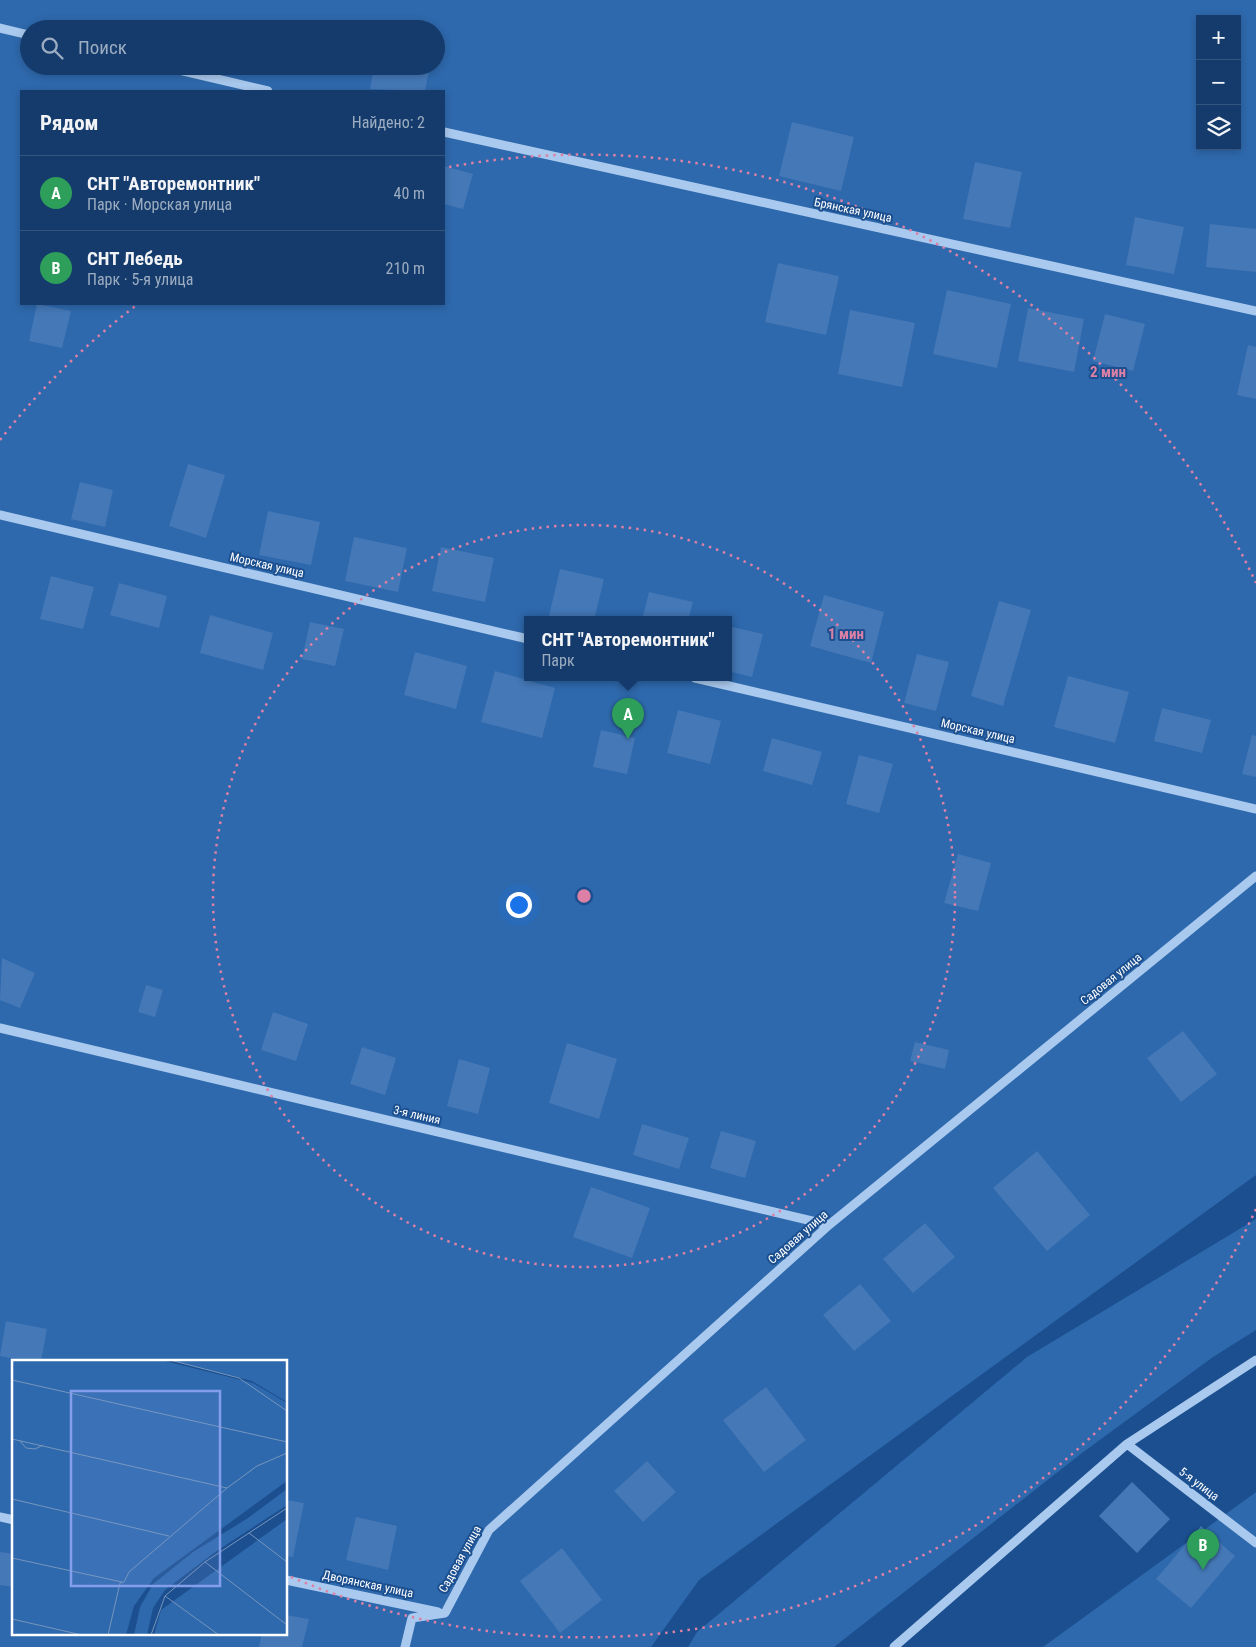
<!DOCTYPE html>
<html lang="ru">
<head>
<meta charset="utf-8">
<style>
  :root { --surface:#143b6b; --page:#1d4271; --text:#f1f3f6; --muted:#9dadc1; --line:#33557e; --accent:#ffd166 }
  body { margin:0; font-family:"Roboto Condensed",sans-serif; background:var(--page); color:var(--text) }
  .controls { position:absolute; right:15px; top:15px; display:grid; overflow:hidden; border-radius:0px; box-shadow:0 2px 8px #0003 }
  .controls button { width:45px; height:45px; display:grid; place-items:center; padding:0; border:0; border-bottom:1px solid var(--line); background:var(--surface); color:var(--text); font:25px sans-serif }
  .you { position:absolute; left:518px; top:904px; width:18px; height:18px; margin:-12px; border:4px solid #fff; border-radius:50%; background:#1a73e8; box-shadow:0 0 0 8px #1a73e833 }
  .badge { display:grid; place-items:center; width:32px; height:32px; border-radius:50%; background:var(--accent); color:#fff; font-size:16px; font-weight:700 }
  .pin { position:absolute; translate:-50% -41px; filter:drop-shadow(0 1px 2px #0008) }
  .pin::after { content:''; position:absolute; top:26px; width:18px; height:15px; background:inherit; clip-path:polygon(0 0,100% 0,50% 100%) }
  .popup { position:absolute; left:524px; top:616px; width:208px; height:65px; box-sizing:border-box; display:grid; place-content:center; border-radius:0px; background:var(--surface); filter:drop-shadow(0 1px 4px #0005); font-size:16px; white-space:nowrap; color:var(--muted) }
  .popup b { font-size:19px; color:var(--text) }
  .popup::after { content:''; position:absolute; left:50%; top:100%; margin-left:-10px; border:10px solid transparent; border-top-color:var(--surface) }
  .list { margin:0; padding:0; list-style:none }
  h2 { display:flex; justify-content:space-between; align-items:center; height:65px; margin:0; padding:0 20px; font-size:21px }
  h2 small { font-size:16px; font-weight:400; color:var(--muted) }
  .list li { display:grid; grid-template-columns:32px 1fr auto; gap:15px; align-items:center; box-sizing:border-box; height:75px; padding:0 20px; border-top:1px solid var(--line) }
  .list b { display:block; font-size:19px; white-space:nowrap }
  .list p { margin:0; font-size:16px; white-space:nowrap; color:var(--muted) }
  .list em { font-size:16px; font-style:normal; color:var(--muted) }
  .icon { flex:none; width:28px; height:28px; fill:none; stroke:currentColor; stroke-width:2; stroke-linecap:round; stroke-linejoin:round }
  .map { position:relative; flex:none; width:1256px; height:1647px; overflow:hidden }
  .search { position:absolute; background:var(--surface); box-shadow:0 2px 8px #0003; left:20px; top:20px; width:425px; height:55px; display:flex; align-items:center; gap:12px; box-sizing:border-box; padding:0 18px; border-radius:28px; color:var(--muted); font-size:19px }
  .panel { position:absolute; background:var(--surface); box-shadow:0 2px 8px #0003; left:20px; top:90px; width:425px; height:215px; border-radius:0px }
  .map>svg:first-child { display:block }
</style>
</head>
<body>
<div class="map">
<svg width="1256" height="1647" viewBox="0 0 1256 1647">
  <rect width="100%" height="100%" fill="#1b4f8f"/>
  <path fill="#2e69ad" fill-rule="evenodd" d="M0,0H1256V1175L699,1580L651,1647H0ZM1200,19H1237V146H1200ZM29,29H436V66H29ZM21,91H444V304H21ZM528,620H728V678H528ZM14,1361H286V1633H14Z
    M1256,1219V1330L1213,1357L1082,1453L834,1647H688L697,1632L1027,1357Z
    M1256,1492V1647H1043Z"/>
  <path fill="#4478b7" d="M374,66H430L425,91L370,89Z
    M792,122L854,137L841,191L779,176Z
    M975,162L1022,172L1010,228L963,219Z
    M444,166L473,174L463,209L444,204Z
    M1135,217L1184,227L1174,274L1126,265Z
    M1210,224L1256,229V272L1206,267Z
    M778,263L839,276L826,335L765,322Z
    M947,290L1011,304L997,368L933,354Z
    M37,304L71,311L62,348L29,341Z
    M1028,308L1084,319L1074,372L1018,361Z
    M850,310L915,323L902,387L838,374Z
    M1105,314L1145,324L1133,371L1093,361Z
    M1248,345L1256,347V399L1237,395Z
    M188,464L225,475L206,538L169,526Z
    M80,482L113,490L105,527L71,519Z
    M268,511L320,522L311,565L259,555Z
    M354,537L407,548L398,592L345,581Z
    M441,547L494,558L485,602L432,591Z
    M560,569L604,579L594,620H548Z
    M51,576L94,587L83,629L40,619Z
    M119,583L167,596L159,628L110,615Z
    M649,592L693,602L688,620H642Z
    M824,595L884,612L871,663L810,646Z
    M999,601L1031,610L1003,706L971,696Z
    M210,615L273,633L263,670L200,653Z
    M310,622L344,629L335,666L302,659Z
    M728,626L763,634L752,677L728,671Z
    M415,652L467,666L456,709L404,695Z
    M917,654L949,662L936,711L904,703Z
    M495,671L555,688L542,738L481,722Z
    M1068,676L1129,692L1115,743L1054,727Z
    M1162,708L1211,720L1202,753L1154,741Z
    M678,710L721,721L710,764L667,753Z
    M601,730L635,738L627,774L593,767Z
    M1252,735L1256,736V777L1242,774Z
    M772,738L822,752L812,785L763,771Z
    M859,755L893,764L879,813L846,804Z
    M958,854L991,863L978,911L944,903Z
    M2,958L35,973L20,1008L0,1000Z
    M146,985L163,990L155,1017L138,1012Z
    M273,1012L308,1024L296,1061L261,1050Z
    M1183,1031L1217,1074L1181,1102L1147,1058Z
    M915,1042L949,1050L945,1069L910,1061Z
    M567,1043L617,1059L599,1119L549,1103Z
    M362,1047L396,1058L385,1095L350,1084Z
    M459,1059L490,1068L478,1114L447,1106Z
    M642,1124L689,1138L679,1169L633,1155Z
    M721,1131L756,1141L745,1178L710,1168Z
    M1037,1151L1090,1215L1047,1251L993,1188Z
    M591,1187L650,1208L632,1258L573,1237Z
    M925,1223L955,1257L913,1293L883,1259Z
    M860,1284L891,1321L854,1351L823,1315Z
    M6,1321L47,1329L41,1361H24L0,1356Z
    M766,1387L806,1440L764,1472L723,1420Z
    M647,1461L676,1492L643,1522L614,1491Z
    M1132,1482L1170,1519L1137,1553L1099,1516Z
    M286,1500L304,1503L293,1557L286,1556Z
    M356,1517L397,1526L388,1570L346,1560Z
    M1201,1526L1235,1556L1191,1608L1156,1579Z
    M562,1548L602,1600L560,1633L520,1581Z
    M0,1552L14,1554V1587L0,1585Z
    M286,1615L309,1619L302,1647H259L262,1633H286Z"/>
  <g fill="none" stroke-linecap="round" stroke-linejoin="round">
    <path stroke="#a9c9ee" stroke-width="9" d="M0,28L29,35
      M162,66L268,91
      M444,132L1256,311
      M0,515L528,639
      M695,678L1256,809
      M0,1028L829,1225
      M1127,1444L1256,1543
      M0,1517L14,1520
      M286,1580L438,1612
      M405,1647L412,1618L445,1613L489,1530L829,1225L1256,876
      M894,1647L1127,1444L1256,1360"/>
  </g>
  <g fill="none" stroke="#dd80a5" stroke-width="2.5" stroke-dasharray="2.5 5">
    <circle cx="584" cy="896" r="371"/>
    <path d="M1256 1209A741 741 0 0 1 289 1576M0 440A741 741 0 0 1 138 304M449 167A741 741 0 0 1 1256 583"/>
  </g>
  <g text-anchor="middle" stroke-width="4" stroke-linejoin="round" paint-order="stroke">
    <g font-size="12" fill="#fff" stroke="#1b4f8f">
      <text transform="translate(853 210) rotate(12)" y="4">Брянская улица</text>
      <text transform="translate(267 565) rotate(13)" y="4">Морская улица</text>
      <text transform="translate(978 731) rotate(13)" y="4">Морская улица</text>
      <text transform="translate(1111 979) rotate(-39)" y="4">Садовая улица</text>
      <text transform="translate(417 1115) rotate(13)" y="4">3-я линия</text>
      <text transform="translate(798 1237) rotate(-41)" y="4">Садовая улица</text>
      <text transform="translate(1199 1484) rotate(37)" y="4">5-я улица</text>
      <text transform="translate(460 1559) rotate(-61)" y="4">Садовая улица</text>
      <text transform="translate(368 1584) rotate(12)" y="4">Дворянская улица</text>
    </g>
  </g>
  <g transform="translate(12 1360)">
    <rect width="275" height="275" fill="#1b4f8f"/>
    <path d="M0,0H149L241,23L275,43V121L142,218L122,246L114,275H0ZM157,0H275V42L240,21ZM275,129V145L203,192L153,230L141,248L135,275H122L128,247L141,224L181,192L236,158ZM275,159V275H142L149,250Z" fill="#2e69ad"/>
    <path fill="none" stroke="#7695bc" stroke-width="1" d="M158,0L227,18L275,51M0,20L275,82M0,79L215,128M8,81L14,88L23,89L31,85M0,139L157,176M237,173L275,202M0,198L110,222M193,202L275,265M153,236L207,275M0,259L70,275M96,275L108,223L112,222L117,212L215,128L245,106L275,93M139,275L153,236L193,202L275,148"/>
    <path fill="#839eea" fill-opacity="0.15" stroke="#839eea" stroke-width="2.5" d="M59,31H208V226H59Z"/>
    <rect width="275" height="275" fill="none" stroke="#fff" stroke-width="2.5"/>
  </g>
  <circle cx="584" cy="896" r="8" fill="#dd80a5" stroke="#1b4f8f" stroke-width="2.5"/>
  <g font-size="15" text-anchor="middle" font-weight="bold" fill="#dd80a5" stroke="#1b4f8f" stroke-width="4" stroke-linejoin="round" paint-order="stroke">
    <text x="1108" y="377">2 мин</text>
    <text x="846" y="639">1 мин</text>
  </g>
</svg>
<div class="controls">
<button>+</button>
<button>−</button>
<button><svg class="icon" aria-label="layers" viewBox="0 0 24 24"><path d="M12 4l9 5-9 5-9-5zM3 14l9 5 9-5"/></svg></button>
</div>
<div class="you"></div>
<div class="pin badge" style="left:628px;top:739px;background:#2e9e5b">A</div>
<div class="popup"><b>СНТ &quot;Авторемонтник&quot;</b>Парк</div>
<div class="pin badge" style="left:1203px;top:1570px;background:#2e9e5b">B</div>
<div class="search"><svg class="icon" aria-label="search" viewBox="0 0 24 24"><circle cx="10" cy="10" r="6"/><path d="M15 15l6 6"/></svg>Поиск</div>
<section class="panel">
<h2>Рядом<small>Найдено: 2</small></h2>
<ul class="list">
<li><span class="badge" style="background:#2e9e5b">A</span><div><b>СНТ &quot;Авторемонтник&quot;</b><p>Парк · Морская улица</p></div><em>40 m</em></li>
<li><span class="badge" style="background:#2e9e5b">B</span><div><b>СНТ Лебедь</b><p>Парк · 5-я улица</p></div><em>210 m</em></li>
</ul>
</section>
</div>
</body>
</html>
